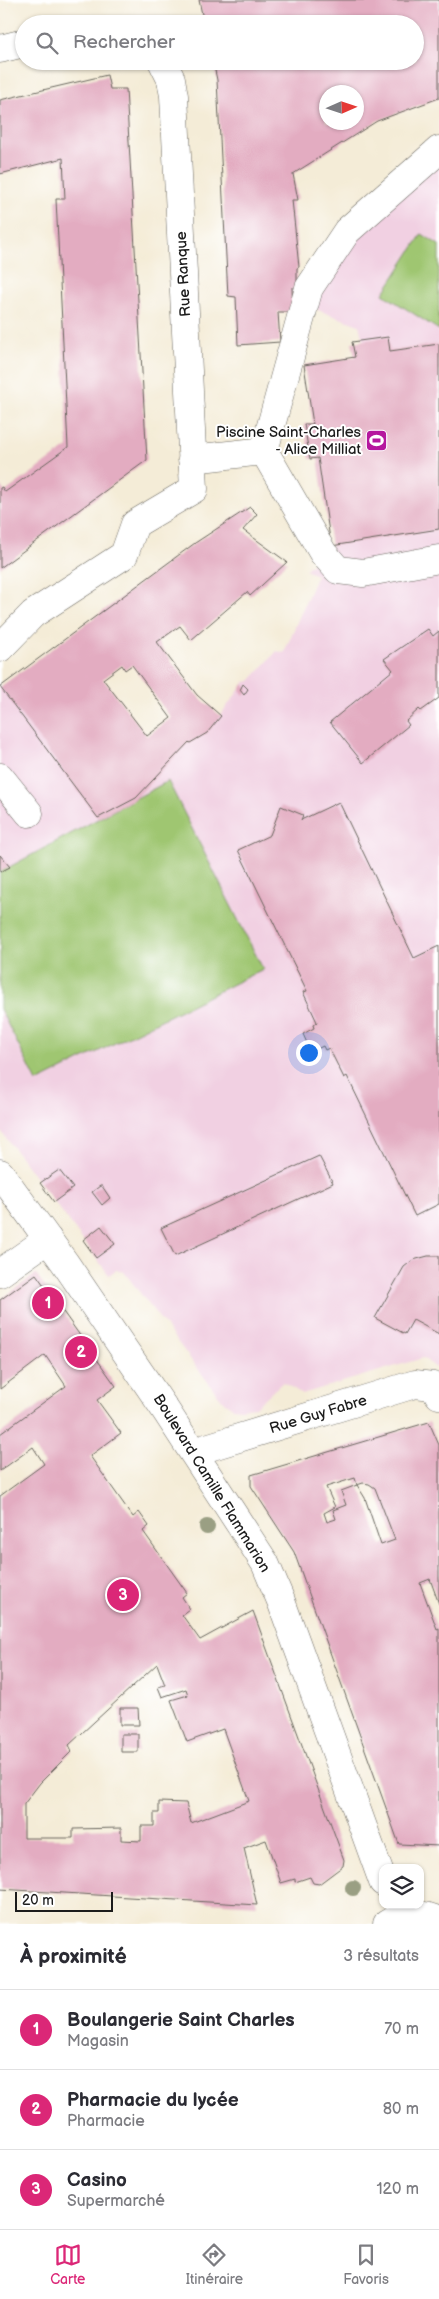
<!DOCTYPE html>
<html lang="fr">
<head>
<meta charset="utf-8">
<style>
  :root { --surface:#fff; --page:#f2f2f3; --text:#2b2b33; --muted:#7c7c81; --line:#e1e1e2; --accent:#db2777 }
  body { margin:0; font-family:"Balsamiq Sans",sans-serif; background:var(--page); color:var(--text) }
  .controls { position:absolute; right:15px; bottom:15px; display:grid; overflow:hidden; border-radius:10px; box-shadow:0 1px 4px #0004 }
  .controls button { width:45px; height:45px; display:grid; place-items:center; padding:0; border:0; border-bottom:1px solid var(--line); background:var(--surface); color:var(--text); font:25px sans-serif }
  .compass { position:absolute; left:319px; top:85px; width:45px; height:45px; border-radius:50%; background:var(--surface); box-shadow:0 1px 4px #0004; rotate:87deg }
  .scale { position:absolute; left:15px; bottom:12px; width:98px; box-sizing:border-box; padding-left:5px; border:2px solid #1c1c1c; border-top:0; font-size:14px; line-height:18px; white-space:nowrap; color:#1c1c1c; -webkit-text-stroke:4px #fff; paint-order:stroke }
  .you { position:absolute; left:308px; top:1052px; width:18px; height:18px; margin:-12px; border:4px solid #fff; border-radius:50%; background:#1a73e8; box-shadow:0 0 0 8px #1a73e833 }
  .badge { display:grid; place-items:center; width:32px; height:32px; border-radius:50%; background:var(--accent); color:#fff; font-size:16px; font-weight:700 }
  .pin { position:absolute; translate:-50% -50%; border:2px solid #fff; box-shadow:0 1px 5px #0006 }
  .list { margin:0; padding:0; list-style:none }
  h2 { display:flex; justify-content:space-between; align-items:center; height:65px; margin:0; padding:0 20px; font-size:21px }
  h2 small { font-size:16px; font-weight:400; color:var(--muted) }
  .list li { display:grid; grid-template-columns:32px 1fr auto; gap:15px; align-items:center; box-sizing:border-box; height:80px; padding:0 20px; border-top:1px solid var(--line) }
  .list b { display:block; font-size:19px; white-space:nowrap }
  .list p { margin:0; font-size:16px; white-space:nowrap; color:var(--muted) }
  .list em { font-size:16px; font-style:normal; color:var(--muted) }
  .icon { flex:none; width:28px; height:28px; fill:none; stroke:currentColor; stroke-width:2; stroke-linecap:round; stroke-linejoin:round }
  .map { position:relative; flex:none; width:439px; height:1924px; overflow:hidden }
  .search { position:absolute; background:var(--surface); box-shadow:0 1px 4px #0004; left:15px; right:15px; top:15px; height:55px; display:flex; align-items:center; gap:12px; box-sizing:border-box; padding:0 18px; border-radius:28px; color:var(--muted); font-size:19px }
  .sheet { height:305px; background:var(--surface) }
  nav { display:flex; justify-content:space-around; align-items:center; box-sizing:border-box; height:70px; border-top:1px solid var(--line); background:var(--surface); font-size:14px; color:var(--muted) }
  nav a { display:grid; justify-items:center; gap:2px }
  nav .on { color:var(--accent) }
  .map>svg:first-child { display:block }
</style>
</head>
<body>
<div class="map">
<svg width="439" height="1924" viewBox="0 0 439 1924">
  <rect width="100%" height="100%" fill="#fff"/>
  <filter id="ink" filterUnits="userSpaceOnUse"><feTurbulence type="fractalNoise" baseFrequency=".02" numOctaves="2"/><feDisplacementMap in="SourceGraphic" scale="10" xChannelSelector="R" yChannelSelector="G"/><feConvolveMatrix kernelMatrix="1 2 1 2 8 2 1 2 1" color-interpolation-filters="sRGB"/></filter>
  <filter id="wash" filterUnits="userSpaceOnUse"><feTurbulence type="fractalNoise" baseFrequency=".0096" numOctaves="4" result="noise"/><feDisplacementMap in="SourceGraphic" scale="20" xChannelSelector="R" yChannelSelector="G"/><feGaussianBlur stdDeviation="1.12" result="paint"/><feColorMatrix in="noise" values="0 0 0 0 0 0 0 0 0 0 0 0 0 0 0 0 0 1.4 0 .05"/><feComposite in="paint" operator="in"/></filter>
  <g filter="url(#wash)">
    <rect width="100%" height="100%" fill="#f4ecd7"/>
    <path fill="#f1d0e2" d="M439,137V344L390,351L387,337L363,341L359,325L293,301L292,288H297Z
      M439,529V1370L423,1358L302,1394L283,1382L255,1407L240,1409L233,1408L225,1403L218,1395L124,1272L116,1270L109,1275L0,1130V687L41,658L143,790L189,742L190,743L207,733L245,682L250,681L277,651L284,653L317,575L305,570L331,546Z"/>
    <path fill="#9fc671" stroke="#5e7146" d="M422,234L439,245V330L383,294Z
      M168,781L263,969L37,1082L0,1009V872Z"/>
    <g id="blocks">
      <path fill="#e3acc1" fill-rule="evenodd" d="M199,0H439V98L377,121L293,174L298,200H292L299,267L297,268V288H292L293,312H278L280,342L238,345L236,297L228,296L217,80L213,61H415V24H204ZM326,92H356V122H326Z
        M107,75L110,89H126L147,460L0,568V488L2,487L5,492L68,447L56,199H65L63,158L0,174V100Z
        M388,337L390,351L439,344V529L331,546L318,458L310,459L304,424H313L304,365L355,357L352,342Z
        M250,507L257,514L243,530L287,562L250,596L247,592L191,640L180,626L157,642L197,695L221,716L207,733L190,743L189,742L136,798L98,818L0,687L195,543ZM122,665L125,670L132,665L171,718L147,736L103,679Z
        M428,629L433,636L439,631V698L421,711L419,709L406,721L409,725L363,763L330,722L393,670L384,659Z
        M243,684L248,689L244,695L240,690Z
        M339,802L414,958L439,946V1204L415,1216L347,1076L344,1078L329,1048L325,1050L323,1046L311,1052L303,1034L314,1028L313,1025L317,1022L303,992L307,991L238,850L270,835L281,806L303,815L301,820Z
        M0,855L10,867L0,872Z
        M319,1156L333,1183L175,1256L161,1228Z
        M59,1170L73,1188L54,1202L40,1183Z
        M100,1186H102L110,1198L102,1205L92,1192Z
        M101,1226L115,1244L96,1258L83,1240Z
        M428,1256H439V1334L413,1320L405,1334L375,1318L404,1267L413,1260Z
        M36,1274L116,1386L97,1400L121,1433L90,1456L133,1517L139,1512L149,1526L143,1531L187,1593L182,1597L190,1609L182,1615L200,1640L253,1611L344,1860L343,1866L319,1884L313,1883L310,1877L295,1882V1879L281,1883L266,1840L244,1848L257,1905L0,1889V1496L44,1464L33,1447L0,1471V1434L66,1386L45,1355L0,1389V1300ZM157,1664L165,1685L158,1687L162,1697L186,1689L188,1695L171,1700L187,1742L223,1729L249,1801L191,1823L186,1803L159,1802V1813H154V1826H141V1841L121,1840V1828L73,1829V1838H24V1804L40,1783L72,1751L69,1745Z
        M429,1422L439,1445V1604L430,1579L420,1583L437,1629L439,1628V1846L399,1844L294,1552L251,1486V1475ZM355,1478L357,1485L341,1491L346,1505L333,1510L336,1519L327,1522L324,1513L335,1507L326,1487ZM363,1483L369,1484L375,1488L395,1540L381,1545L365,1498L357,1485Z
        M120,1708H138L139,1725H120Z
        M121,1734H138V1752H121Z"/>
    </g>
  </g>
  <g filter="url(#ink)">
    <use href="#blocks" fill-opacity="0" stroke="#68655d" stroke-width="1"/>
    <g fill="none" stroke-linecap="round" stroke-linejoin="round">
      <defs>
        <path id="minor" d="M0,49L24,43
          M264,451L323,553L338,570L363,573L439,559
          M192,459L264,451L309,288L347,231L439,150
          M0,648L33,614L124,555L135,524L194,489L174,96L171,79L162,61
          M0,777L29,813
          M0,1173L65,1263L164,1408L265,1563L281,1601L383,1882
          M0,1273L48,1239
          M193,1452L415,1384L433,1386L439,1395
          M387,1924C403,1913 421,1912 439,1921"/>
      </defs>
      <use href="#minor" stroke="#68655d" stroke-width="29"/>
      <use href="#minor" stroke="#fff" stroke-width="28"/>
    </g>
    <g fill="#9a9f83">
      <circle cx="207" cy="1527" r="8"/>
      <circle cx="353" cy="1888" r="8"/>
    </g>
  </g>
  <defs>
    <symbol id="stadium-square" viewBox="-11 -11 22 22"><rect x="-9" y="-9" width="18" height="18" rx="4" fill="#b5179e" stroke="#fff"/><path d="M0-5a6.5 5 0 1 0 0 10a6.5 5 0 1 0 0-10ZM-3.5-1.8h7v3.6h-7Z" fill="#fff"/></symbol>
  </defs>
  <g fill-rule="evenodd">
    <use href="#stadium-square" x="364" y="428" width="25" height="25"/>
  </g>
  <g text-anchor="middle" stroke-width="4" stroke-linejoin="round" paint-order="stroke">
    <g font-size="15" fill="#1c1c1c" stroke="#fff">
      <text transform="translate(183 274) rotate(-93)" y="5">Rue Ranque</text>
      <text transform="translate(318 1414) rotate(-17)" y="5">Rue Guy Fabre</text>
      <text transform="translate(212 1483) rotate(58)" y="5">Boulevard Camille Flammarion</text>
    </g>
    <g font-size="15" fill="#1c1c1c" stroke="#fff" text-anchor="end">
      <text x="361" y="437">Piscine Saint-Charles<tspan x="361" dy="17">- Alice Milliat</tspan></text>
    </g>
  </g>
</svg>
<div class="controls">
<button><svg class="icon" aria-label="layers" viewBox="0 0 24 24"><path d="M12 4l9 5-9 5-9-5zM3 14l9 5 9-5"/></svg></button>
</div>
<svg class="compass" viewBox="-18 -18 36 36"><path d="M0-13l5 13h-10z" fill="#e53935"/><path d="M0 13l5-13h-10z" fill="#7c7c81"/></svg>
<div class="scale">20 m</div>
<div class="you"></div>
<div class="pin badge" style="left:48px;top:1303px">1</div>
<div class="pin badge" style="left:81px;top:1352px">2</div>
<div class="pin badge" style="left:123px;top:1595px">3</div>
<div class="search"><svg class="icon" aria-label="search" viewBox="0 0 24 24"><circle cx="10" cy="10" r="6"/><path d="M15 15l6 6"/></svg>Rechercher</div>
</div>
<section class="sheet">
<h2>À proximité<small>3 résultats</small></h2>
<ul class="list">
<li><span class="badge">1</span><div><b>Boulangerie Saint Charles</b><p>Magasin</p></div><em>70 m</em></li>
<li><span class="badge">2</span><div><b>Pharmacie du lycée</b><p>Pharmacie</p></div><em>80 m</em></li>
<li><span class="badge">3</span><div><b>Casino</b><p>Supermarché</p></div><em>120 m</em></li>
</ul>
</section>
<nav>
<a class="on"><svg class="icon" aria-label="map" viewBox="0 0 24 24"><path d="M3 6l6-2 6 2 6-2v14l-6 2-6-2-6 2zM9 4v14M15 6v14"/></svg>Carte</a>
<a><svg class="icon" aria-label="directions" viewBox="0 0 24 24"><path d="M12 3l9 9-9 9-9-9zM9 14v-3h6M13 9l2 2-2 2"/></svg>Itinéraire</a>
<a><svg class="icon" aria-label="saved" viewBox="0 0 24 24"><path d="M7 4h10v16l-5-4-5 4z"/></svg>Favoris</a>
</nav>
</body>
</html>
